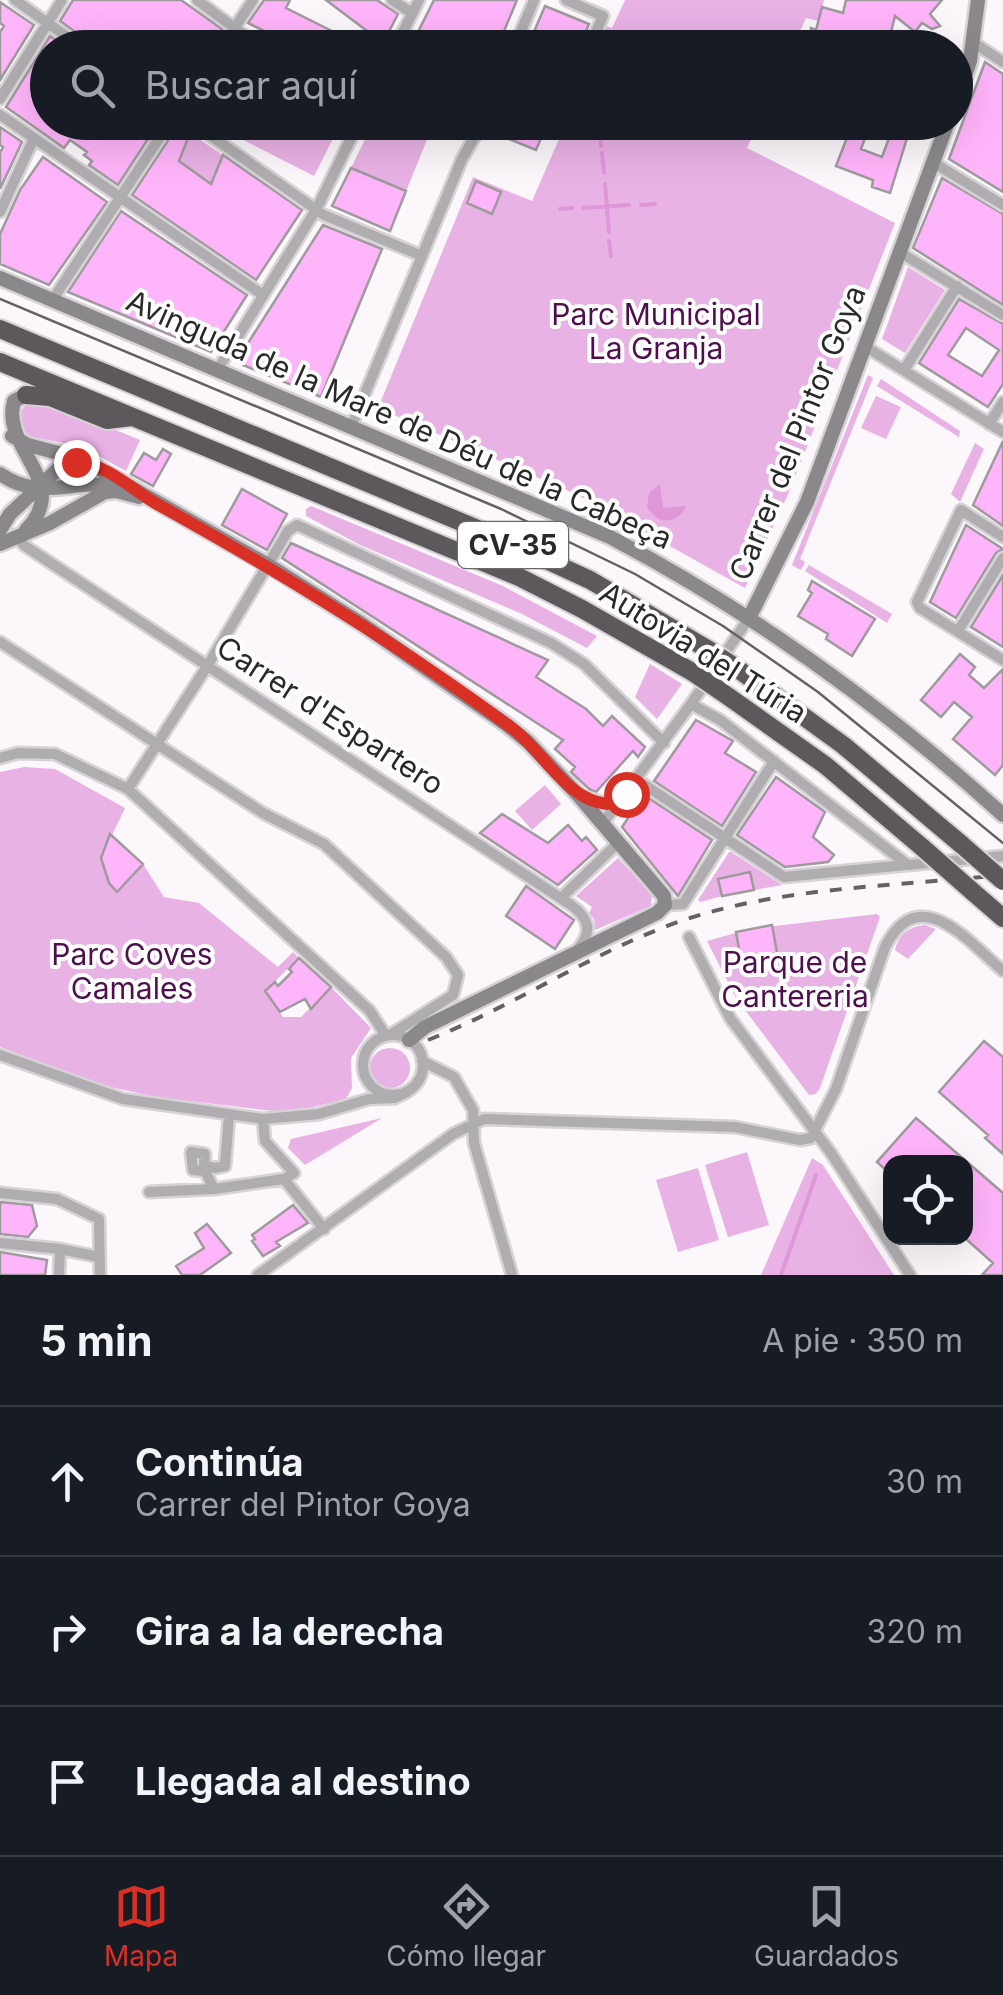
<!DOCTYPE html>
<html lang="es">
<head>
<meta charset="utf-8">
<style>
  :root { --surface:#171b24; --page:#20242c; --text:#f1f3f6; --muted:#9ea1a6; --line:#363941; --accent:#d93025 }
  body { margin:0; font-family:Inter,sans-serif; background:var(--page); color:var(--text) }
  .controls { position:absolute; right:30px; bottom:30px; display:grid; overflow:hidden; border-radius:20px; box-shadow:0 10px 40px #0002 }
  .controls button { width:90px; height:90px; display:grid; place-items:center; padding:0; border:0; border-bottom:2px solid var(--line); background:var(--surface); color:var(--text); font:50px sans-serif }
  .stop { position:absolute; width:30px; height:30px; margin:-22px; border:8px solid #d93025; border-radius:50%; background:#fff }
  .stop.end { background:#d93025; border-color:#fff; box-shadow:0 2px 10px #0008 }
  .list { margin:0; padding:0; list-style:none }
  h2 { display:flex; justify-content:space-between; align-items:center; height:130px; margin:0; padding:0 40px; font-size:42px }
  h2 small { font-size:32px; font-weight:400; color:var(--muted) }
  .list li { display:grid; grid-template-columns:65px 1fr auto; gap:30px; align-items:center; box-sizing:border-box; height:150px; padding:0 40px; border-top:2px solid var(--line) }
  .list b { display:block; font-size:38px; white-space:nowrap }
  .list p { margin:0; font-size:32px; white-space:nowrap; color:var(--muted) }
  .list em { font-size:32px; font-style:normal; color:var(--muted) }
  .icon { flex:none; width:55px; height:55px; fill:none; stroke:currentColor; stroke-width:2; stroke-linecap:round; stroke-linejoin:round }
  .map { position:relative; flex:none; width:1003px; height:1275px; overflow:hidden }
  .search { position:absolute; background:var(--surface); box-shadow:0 10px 40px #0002; left:30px; right:30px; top:30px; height:110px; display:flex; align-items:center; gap:25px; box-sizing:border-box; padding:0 35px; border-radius:55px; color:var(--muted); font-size:38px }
  .sheet { height:580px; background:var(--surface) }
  nav { display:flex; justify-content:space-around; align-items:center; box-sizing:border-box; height:140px; border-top:2px solid var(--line); background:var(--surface); font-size:28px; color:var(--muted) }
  nav a { display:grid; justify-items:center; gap:5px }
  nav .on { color:var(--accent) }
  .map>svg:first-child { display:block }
</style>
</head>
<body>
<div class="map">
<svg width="1003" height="1275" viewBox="0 0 1003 1275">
  <rect width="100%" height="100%" fill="#fcf7fb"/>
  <path fill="#e9b2e5" d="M625,0H824L818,21L806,18L793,47L597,48L606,26L612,28Z
    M210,123H341L314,176Z
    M373,123H398L429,135L406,191L351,168Z
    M566,123H758L747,148L895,223L789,492L745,588L580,496L378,408L473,177L532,201Z
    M190,133L223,155L211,184L179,161Z
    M908,267L945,290L905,353L882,339Z
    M868,375L873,378L800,559L805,562L801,570L792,565Z
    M881,379L960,431L959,437L877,386Z
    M876,396L901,407L886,439L861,428Z
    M43,400L140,440L126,471L82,447L38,438L35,442L25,438L17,416L29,401Z
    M975,443L984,449L960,502L951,494Z
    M311,506L503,586L597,636L587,648L520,613L360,545L306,516V509Z
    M809,565L892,614L887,623L805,571Z
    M650,664L682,684L657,719L635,697Z
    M24,767L55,769L125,808L101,858L109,883L117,891L143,864L164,897L199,903L278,967L293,952L299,958L265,991L283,1017H301L331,987L371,1028L351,1058L352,1088L346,1099L309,1108L273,1111L156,1097L101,1085L0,1047V772Z
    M545,785L561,804L532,830L515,811Z
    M729,852H731L782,885L754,890L749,872L718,880L722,896L700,902L698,900Z
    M618,858L652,895L651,906L595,930L594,919L589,913L592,907L576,896Z
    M877,914L880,917L820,1088L816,1094L809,1095L736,998L707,941L750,929Z
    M925,925L936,929L908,959L895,950C898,935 909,926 925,925Z
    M370 1068a20 20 0 1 1 40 0a20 20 0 1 1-40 0Z
    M382,1118L305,1165L288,1148L291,1139Z
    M747,1152L769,1225L728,1237L705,1165Z
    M812,1158L823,1165L894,1275H761Z
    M698,1168L719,1240L678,1252L656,1180Z"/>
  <path fill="#df97da" d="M660,484L663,508L686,506C681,518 671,523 658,519L647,508L649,493Z"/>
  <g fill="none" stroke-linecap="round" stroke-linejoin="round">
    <path stroke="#df97da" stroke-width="4" d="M601,141V146
      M602,153L604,173
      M605,184L609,232
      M641,205L655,204
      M583,208L629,205
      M560,209L572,208
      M609,241L611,256
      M781,1275L816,1175"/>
  </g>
  <path fill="#ffb5fa" stroke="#9f9a9e" stroke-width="2.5" fill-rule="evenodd" d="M73,0H181L222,29L209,48H190L166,31L156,48H92L88,41L60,21Z
    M264,0H290L286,8L366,48H298L248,23Z
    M326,0H377L398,14L383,43Z
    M434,0H517L497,48H410Z
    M846,0H942L930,14L940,26L932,29L922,23L915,32L895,16L887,48H823L808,43L811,28L816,30L822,7L843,13Z
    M0,2L34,25L0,80V32L4,26L0,23Z
    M545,6L589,24L579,48H527Z
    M50,36L67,48H48V73L39,86L48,92L41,105L48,109V122H159L118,185L89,165L92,161L84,155L87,152L70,140L64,148L6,107Z
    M985,62L1003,74V192L949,159Z
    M496,122H548L536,150L492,132Z
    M853,122H871L861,149L882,157L895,122H912L890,193L872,187L873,180L836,166Z
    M178,125L190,133L179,161L211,184L223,155L302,210L256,280L132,195Z
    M0,127L22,142L0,189V153L3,147L0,145Z
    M43,157L107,202L49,285L0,264V234L20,190Z
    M351,168L406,191L390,231L332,206Z
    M942,178L1003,214V305L913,248Z
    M476,181L501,192L492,214L467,203Z
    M121,211L247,295L211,352L68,292Z
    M323,225L382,249L321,397L243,365L241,354Z
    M959,299L1003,324V384L988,407L919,363ZM966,328L999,350L982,376L948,355Z
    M1003,441V526L973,505Z
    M163,449L171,454L153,486L131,474L144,453L156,460Z
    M242,489L287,514L267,550L222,525Z
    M966,525L1003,549L996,553L956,618L930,602Z
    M291,543L548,660L536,677L586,709L603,726L612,716L645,747L638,757L633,751L596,792L589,789L571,772L575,767L555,749L563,740L282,558Z
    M1003,575V647L971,627Z
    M812,581L875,619L852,656L826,639L828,634L798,616L812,593L808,590Z
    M960,654L975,667L969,675L984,688L1003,669V765L995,775L953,739L972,717L954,702L941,717L921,700Z
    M696,720L733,741L725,753L756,772L722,826L654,781Z
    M776,777L825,812L813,837L834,855L828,862L785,867L737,835Z
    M644,795L712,840L678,896L622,827Z
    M502,814L548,843L568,825L582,841L586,837L597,850L558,885L480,833Z
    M110,834L143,864L117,892L109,883L101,858Z
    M750,872L754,890L722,896L718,879Z
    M526,886L574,920L555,949L506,916Z
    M772,925L777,953L741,960L736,932Z
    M299,958L331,987L311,1009L305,999L280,1012L265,991L275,982L278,986L292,972L289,969Z
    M984,1041L1003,1057V1154L985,1138L988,1135L939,1092Z
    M916,1118L1003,1193V1275H982L993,1263L966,1239V1162H890V1174L877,1162Z
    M0,1202L32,1205L37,1226L28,1237L0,1234Z
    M293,1205L308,1223L276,1242L280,1246L263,1256L252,1241L255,1239L252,1235Z
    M207,1224L231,1253L200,1275H182L176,1266L204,1248L195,1233Z
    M0,1252L47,1260L45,1275H0Z"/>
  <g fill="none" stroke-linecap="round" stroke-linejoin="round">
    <defs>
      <path id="street" d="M15,0L83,48
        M197,0L252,41L267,48
        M392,0L412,13
        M566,0L603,16L589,48
        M971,41L1003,62
        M221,48L253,0
        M395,48L419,0
        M514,48L534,0
        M0,99L62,0
        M0,115L263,295
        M191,122L324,215L422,256
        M435,122L473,136
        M934,163L1003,205
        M0,212L34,138
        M901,253L1003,315
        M53,299L170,122
        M866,347L1003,432
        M218,369L317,208L359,122
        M904,370L957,286
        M989,424L1003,402
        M352,425L462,159L483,122
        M16,537L25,546L571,905C589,918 593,932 578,949
        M1003,537L961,510L917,602L920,608L1003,660
        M958,631L1003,558
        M0,642L263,813L324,844L446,957L458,975L453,995L390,1035
        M691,704L720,720L908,865L1003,856
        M0,758L18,753L55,754L128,789L370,1011L386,1036
        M637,780L784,877L906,865
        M128,789L208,665L288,531L297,525L551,643L584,664L664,743
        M581,796L607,804L622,798
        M603,823L691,704L749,618
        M561,898L619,842
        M665,905L683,904L774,761
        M689,937L730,1018L831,1153L910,1275
        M363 1065a30 30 0 1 1 60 0a30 30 0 1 1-60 0Z
        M0,1055L123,1099L263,1119L319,1114L369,1099L395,1098L407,1092
        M422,1061L454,1077L473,1110L474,1143L512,1275
        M284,1179L324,1229
        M214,1189L205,1171L193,1170L191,1152L205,1154L204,1165L215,1168L225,1166L229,1115
        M149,1192L214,1189L284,1179L294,1173L265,1141L263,1119
        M0,1193L57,1199L99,1219L100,1275
        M0,1243L60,1249L99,1257
        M59,1275L60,1249
        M258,1275L453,1134L484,1119L735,1127L800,1140L811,1138L836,1089L885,947C919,880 968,941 1003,971"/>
      <path id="secondary" d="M956,102L970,61L978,0
        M0,278L610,537C752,612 884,707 1003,815
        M26,395L14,401C0,449 73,482 26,530
        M12,436L28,445L81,459L268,565L362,624L507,725L528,742L578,795L664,896L665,905L657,913L425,1027L409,1040
        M0,474C42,503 73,477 116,487
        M0,530L10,514L60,467L70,463H86
        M0,544L50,523L105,492L116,491L139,497
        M749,618L807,502L948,122"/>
      <path id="highway" d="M0,329L492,535L590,580L709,650
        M0,362L519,577L582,609L694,673
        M26,395L50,397L107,420L132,417
        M735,667L843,745L962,845
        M719,690L825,765L923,848
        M973,892L1003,918"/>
    </defs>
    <use href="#street" stroke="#d6d2d5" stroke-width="15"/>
    <use href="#secondary" stroke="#d6d2d5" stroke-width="19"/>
    <use href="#highway" stroke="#d6d2d5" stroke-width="22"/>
    <use href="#street" stroke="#afadaf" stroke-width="10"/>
    <use href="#secondary" stroke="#8b888b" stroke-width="14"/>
    <use href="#highway" stroke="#5c585c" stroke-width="18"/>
    <path stroke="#636163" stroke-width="2.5" d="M0,299L501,509L635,574L723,626L818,692L1003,843"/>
    <path stroke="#636163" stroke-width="4" stroke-dasharray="12 12" stroke-linecap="butt" d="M428,1040C514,1006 591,953 678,922C778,887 897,886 1003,875"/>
    <defs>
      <path id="highway-bridge" d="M709,650L735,667
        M694,673L719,690
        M962,845L1003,881
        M923,848L973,892"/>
    </defs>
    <use href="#highway-bridge" stroke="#d6d2d5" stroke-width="22" stroke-linecap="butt"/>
    <use href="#highway-bridge" stroke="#5c585c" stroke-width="18"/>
  </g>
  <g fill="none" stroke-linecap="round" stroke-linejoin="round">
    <path stroke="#d93025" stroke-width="12" d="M76,462C107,464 131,489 157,504C280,572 400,645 513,729C544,752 566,800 607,804L626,794"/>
  </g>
  <g text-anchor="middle" stroke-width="8" stroke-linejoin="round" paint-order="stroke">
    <rect fill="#fff" stroke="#6a696a" stroke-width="2.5" x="458" y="522" width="110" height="46" rx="8"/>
    <g font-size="28" font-weight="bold" fill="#2a292a">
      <text x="513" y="555">CV-35</text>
    </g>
    <g font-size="30" fill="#4f0f4e" stroke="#fff">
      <text x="656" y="325">Parc Municipal<tspan x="656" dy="34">La Granja</tspan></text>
      <text x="132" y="965">Parc Coves<tspan x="132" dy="34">Camales</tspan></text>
      <text x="795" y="973">Parque de<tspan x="795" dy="34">Cantereria</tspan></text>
    </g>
    <g font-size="30" fill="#2a292a" stroke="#fff">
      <text transform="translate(399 420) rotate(24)" y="10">Avinguda de la Mare de Déu de la Cabeça</text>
      <text transform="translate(798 433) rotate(-68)" y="10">Carrer del Pintor Goya</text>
      <text transform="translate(703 653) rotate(32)" y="10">Autovia del Túria</text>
      <text transform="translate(330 716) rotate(33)" y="10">Carrer d'Espartero</text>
    </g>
  </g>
</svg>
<div class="controls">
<button><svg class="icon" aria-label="locate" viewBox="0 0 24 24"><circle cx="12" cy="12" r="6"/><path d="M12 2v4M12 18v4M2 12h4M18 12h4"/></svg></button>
</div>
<div class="stop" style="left:626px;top:794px"></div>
<div class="stop end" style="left:76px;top:462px"></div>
<div class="search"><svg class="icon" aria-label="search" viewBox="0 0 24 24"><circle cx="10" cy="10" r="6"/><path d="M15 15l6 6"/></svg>Buscar aquí</div>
</div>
<section class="sheet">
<h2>5 min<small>A pie · 350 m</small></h2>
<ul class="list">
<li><svg class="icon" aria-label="ahead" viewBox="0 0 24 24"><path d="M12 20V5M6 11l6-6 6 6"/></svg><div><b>Continúa</b><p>Carrer del Pintor Goya</p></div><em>30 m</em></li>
<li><svg class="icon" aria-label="right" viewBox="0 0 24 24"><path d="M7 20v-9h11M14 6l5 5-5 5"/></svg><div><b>Gira a la derecha</b></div><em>320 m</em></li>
<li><svg class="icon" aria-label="arrive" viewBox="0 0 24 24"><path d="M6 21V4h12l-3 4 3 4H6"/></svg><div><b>Llegada al destino</b></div></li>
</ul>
</section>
<nav>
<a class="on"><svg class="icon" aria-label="map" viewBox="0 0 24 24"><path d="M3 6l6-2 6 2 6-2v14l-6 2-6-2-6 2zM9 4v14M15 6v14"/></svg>Mapa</a>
<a><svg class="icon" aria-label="directions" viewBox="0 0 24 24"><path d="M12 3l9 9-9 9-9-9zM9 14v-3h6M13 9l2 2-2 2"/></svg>Cómo llegar</a>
<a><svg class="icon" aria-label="saved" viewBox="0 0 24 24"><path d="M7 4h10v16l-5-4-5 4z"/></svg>Guardados</a>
</nav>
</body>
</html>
